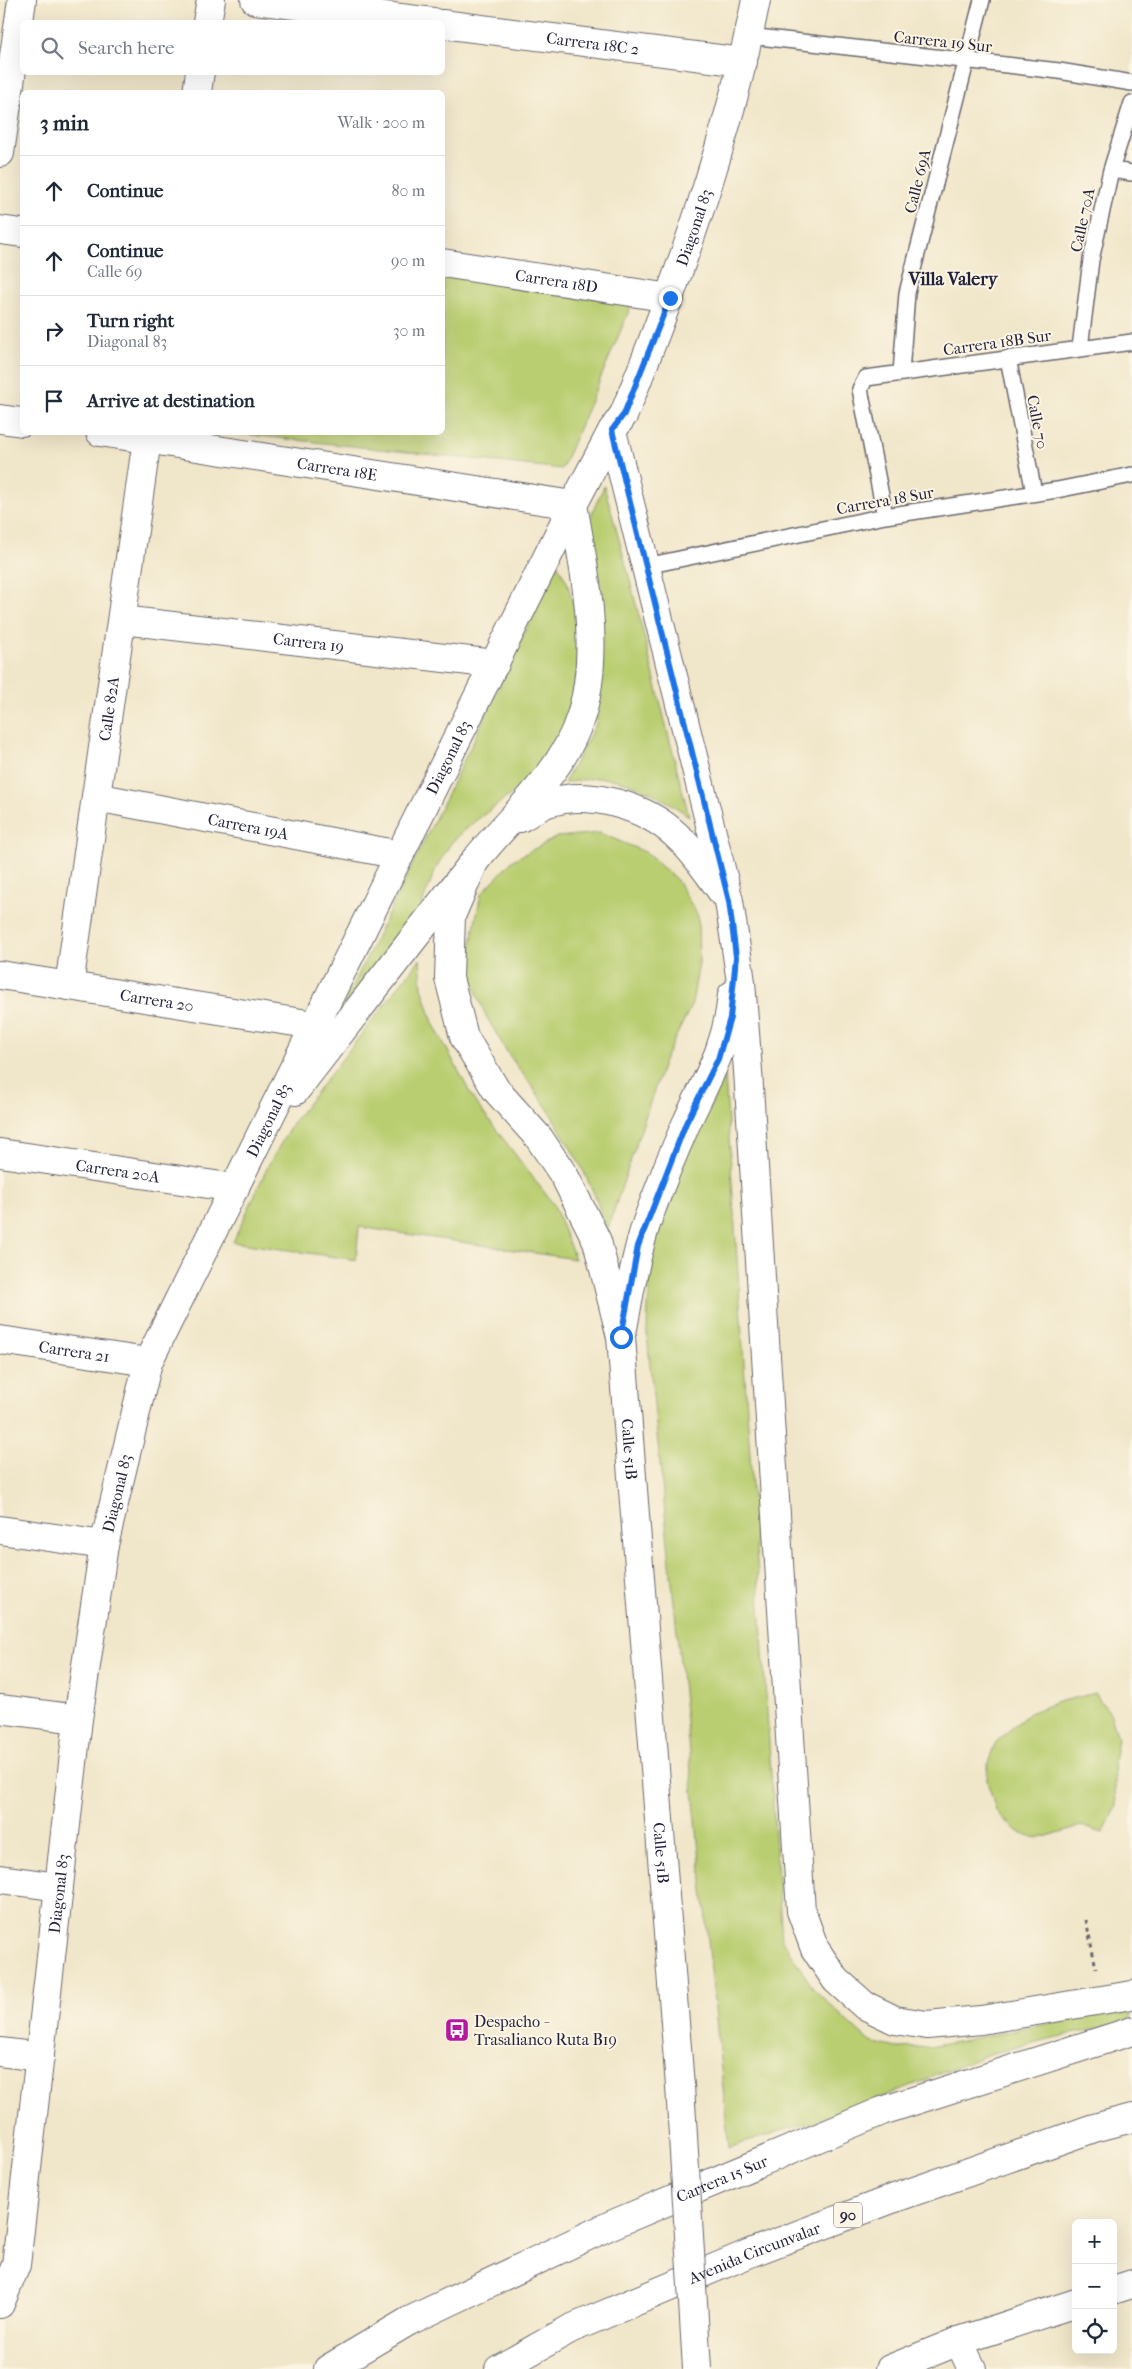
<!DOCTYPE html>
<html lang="en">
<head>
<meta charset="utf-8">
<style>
  :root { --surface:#fff; --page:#f2f2f3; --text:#1f2937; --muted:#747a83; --line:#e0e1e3 }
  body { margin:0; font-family:"IM FELL French Canon",serif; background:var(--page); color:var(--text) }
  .controls { position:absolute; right:15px; bottom:15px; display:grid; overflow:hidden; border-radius:8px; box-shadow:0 5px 20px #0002 }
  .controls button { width:45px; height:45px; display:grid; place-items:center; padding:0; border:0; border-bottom:1px solid var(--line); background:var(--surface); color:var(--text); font:25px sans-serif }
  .stop { position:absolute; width:15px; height:15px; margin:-11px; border:4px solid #1a73e8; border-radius:50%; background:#fff }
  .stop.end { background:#1a73e8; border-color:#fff; box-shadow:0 1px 5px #0008 }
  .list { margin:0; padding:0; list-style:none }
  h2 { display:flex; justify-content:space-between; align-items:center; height:65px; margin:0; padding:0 20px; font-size:21px }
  h2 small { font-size:16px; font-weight:400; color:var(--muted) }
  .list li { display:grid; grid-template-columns:32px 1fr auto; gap:15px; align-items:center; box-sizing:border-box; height:70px; padding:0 20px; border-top:1px solid var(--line) }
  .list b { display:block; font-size:19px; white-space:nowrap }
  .list p { margin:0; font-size:16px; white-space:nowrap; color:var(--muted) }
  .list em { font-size:16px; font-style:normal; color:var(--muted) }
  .icon { flex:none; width:28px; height:28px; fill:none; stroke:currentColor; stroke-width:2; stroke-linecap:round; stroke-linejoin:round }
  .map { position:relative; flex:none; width:1132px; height:2369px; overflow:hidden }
  .search { position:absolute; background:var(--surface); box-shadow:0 5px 20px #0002; left:20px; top:20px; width:425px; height:55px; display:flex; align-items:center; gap:12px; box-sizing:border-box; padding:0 18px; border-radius:8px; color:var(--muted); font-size:19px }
  .panel { position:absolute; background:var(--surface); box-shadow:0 5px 20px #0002; left:20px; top:90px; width:425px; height:345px; border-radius:8px }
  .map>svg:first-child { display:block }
</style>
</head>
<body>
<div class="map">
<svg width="1132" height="2369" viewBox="0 0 1132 2369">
  <rect width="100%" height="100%" fill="#fcf5e5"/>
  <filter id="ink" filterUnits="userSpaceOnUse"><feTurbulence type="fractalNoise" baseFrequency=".02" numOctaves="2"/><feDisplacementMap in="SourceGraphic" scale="10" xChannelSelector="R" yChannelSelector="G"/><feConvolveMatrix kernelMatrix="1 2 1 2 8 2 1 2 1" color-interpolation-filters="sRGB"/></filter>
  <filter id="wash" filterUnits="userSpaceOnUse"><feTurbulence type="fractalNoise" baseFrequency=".0096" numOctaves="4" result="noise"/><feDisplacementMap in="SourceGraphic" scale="20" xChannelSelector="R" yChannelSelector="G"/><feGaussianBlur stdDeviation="1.12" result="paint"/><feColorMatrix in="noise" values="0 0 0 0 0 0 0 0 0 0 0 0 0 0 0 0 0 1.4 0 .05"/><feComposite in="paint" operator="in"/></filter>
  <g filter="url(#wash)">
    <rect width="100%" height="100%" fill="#f0e6c9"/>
    <path fill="#b9ce71" stroke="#6e7856" d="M443,274L632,304L562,469L233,433L442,432Z
      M604,486C636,595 660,706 689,816C661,797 631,778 596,778C585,779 574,782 564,783L596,724L599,689L588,541L592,513Z
      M557,563L567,582L577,617L578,670L561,739L542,771L474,822L451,843L436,868L421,907L332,1028L472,744Z
      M600,833L645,852L677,880L698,916L699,963L692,1004L664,1061L607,1231L596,1198L582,1168L548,1109L507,1052L486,1016L470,977L472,938L481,894L513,860L557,837Z
      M420,959L422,987L433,1023L475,1102L554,1205L575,1259L359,1227L356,1260L233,1242L269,1164L294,1121Z
      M725,1076L782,1940L813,1988L851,2025L870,2042L897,2048L930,2047L1123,2009L1132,2017L1127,2022L1053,2038L989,2054L838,2115L777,2132L729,2148L647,1335C648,1303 649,1269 657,1237C671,1181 701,1128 725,1076Z
      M1095,1693L1111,1715L1118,1738L1114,1762L1116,1807L1103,1833L1081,1826L1037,1839L1017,1831L996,1811L987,1780L988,1763L996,1742L1029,1713L1058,1702Z"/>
  </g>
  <g filter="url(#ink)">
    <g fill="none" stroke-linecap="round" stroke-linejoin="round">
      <defs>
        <path id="service" d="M749,36L1059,71L1132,83
          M1111,170L1132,173
          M1080,348L1091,260L1111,170L1132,103
          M1008,358L1034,493
          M901,373L907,293L982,0
          M885,516L860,389L866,378L1132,342
          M646,566L885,516L1057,490L1132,475"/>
        <g id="minor">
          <path d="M255,0L433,22"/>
          <path d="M207,22L211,0"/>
          <path id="s1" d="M442,24L743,62"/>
          <path d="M197,92L200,72"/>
          <path d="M0,153L22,0"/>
          <path d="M0,230L22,233"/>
          <path id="s2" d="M442,263L670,298"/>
          <path d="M0,419L22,422"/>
          <path id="s3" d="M100,432L573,505"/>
          <path id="s4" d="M122,620L495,664"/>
          <path id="s5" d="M96,797L400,855"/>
          <path id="s6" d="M0,975L314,1025"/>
          <path id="s7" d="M69,986L148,432"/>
          <path id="s8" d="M0,1153L235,1188"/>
          <path id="s9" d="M0,1340L148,1362"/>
          <path d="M0,1530L104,1545"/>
          <path d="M0,1709L78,1719"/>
          <path d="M0,1879L59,1887"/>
          <path d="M0,2052L40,2057"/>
        </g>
        <g id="tertiary">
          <path d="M612,431L729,901L741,982L748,1071L801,1911L815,1949L836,1980L864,2005L895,2020L927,2025L981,2020L1132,1995"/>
          <path d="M520,818C530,813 541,804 551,802C591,790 646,807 676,835C694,851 708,873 722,892"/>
          <path id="s10" d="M475,860L451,916L449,978L464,1037L496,1090L539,1138L565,1177L597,1241L621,1337L680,2086"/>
          <path d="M295,1091C354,1015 413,938 474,862C517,807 572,769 586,696C598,633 584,567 573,505"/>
          <path d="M623,1328C631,1286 637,1245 653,1205C663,1178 674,1151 686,1124C707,1078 727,1048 732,995"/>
          <path id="s11" d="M0,2304L16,2265L78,1719L104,1545L148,1362L573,505L612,431L624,414C678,279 728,142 756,0"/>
          <path d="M959,2341L972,2369"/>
          <path id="s12" d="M328,2369L409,2321L611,2225L882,2111L1132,2031"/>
        </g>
        <g id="trunk">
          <path d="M1113,2290L1132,2284"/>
          <path id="s13" d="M499,2369L570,2329L750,2253L892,2199L1094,2128L1132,2118"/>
          <path d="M890,2369L959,2341L1076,2303"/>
        </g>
      </defs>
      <use href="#service" stroke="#6a676d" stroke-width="18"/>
      <use href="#minor" stroke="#6a676d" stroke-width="30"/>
      <use href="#tertiary" stroke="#6a676d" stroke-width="30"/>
      <use href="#trunk" stroke="#6a676d" stroke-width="30"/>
      <path stroke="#6a676d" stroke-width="3" stroke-dasharray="4 4" stroke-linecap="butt" d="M1086,1920L1096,1968"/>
      <use href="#service" stroke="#fff" stroke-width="15"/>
      <use href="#minor" stroke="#fff" stroke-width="28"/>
      <use href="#tertiary" stroke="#fff" stroke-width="28"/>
      <use href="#trunk" stroke="#fff" stroke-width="28"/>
      <defs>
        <path id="tertiary-bridge" d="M680,2086L697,2369"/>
      </defs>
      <use href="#tertiary-bridge" stroke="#6a676d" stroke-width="30" stroke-linecap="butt"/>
      <use href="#tertiary-bridge" stroke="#fff" stroke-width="28"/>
    </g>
  </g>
  <g fill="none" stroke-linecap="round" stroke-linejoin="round" filter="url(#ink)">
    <path stroke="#1a73e8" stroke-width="6" d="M621,1337L638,1246L686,1123L718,1059L730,1018L736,957L729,901L612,430L624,414L670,298"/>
  </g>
  <defs>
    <symbol id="bus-square" viewBox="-11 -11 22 22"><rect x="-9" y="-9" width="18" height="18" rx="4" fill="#b5179e" stroke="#fcf5e5"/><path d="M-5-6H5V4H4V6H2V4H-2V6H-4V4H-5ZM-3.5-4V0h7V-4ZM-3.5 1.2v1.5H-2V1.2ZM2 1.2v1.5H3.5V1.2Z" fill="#fff"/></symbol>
  </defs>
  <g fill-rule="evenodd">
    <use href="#bus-square" x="443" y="2016" width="28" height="28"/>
  </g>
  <g text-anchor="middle" stroke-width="4" stroke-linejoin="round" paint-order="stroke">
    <rect fill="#fcf5e5" stroke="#63616e" stroke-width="1" x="834" y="2202.5" width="28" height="25" rx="4"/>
    <g font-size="15" font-weight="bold" fill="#22223b">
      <text x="848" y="2220">90</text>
    </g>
    <g font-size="16" fill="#22223b" stroke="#fcf5e5">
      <text transform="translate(943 41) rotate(6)" y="6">Carrera 19 Sur</text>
      <text dy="6" stroke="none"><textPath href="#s1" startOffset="152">Carrera 18C 2</textPath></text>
      <text transform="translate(917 181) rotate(-76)" y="6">Calle 69A</text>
      <text transform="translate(1082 220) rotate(-78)" y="6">Calle 70A</text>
      <text dy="6" stroke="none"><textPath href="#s11" startOffset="2216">Diagonal 83</textPath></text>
      <text dy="6" stroke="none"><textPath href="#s2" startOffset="116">Carrera 18D</textPath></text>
      <text transform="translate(997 342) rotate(-8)" y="6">Carrera 18B Sur</text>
      <text transform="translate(1038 422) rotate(79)" y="6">Calle 70</text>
      <text dy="6" stroke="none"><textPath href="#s3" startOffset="240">Carrera 18E</textPath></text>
      <text transform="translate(885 500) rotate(-10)" y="6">Carrera 18 Sur</text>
      <text dy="6" stroke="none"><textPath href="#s4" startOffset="188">Carrera 19</textPath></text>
      <text dy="6" stroke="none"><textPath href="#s7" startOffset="280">Calle 82A</textPath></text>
      <text dy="6" stroke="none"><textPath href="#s11" startOffset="1631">Diagonal 83</textPath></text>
      <text dy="6" stroke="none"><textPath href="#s5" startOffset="155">Carrera 19A</textPath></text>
      <text dy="6" stroke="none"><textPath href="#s6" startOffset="159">Carrera 20</textPath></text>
      <text dy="6" stroke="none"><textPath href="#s11" startOffset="1226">Diagonal 83</textPath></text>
      <text dy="6" stroke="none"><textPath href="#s8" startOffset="119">Carrera 20A</textPath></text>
      <text dy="6" stroke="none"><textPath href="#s9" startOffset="75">Carrera 21</textPath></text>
      <text dy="6" stroke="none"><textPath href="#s10" startOffset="640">Calle 51B</textPath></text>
      <text dy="6" stroke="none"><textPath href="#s11" startOffset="821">Diagonal 83</textPath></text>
      <text dy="6" stroke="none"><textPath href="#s10" startOffset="1045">Calle 51B</textPath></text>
      <text dy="6" stroke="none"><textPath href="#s11" startOffset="416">Diagonal 83</textPath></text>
      <text dy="6" stroke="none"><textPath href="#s12" startOffset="438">Carrera 15 Sur</textPath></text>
      <text dy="6" stroke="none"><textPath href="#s13" startOffset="281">Avenida Circunvalar</textPath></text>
    </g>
    <g font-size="16" fill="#22223b" stroke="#fcf5e5" text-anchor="start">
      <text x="474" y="2027">Despacho -<tspan x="474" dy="18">Trasalianco Ruta B19</tspan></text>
    </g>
    <g font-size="18" font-weight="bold" fill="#22223b" stroke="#fcf5e5">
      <text x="953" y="285">Villa Valery</text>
    </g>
  </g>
</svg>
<div class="controls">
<button>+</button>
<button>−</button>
<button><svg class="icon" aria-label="locate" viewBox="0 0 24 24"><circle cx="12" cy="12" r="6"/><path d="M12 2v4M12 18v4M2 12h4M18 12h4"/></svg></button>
</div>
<div class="stop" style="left:621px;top:1337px"></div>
<div class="stop end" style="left:670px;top:298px"></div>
<div class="search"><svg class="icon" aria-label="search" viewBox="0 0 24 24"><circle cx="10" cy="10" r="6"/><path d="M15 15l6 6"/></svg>Search here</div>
<section class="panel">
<h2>3 min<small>Walk · 200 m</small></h2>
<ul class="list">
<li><svg class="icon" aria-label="ahead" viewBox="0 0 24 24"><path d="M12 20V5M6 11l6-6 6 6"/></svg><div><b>Continue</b></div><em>80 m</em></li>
<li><svg class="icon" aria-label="ahead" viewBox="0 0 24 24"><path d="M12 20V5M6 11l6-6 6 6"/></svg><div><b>Continue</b><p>Calle 69</p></div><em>90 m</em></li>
<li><svg class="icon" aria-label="right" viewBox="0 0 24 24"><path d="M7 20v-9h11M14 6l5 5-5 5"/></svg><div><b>Turn right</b><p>Diagonal 83</p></div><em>30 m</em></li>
<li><svg class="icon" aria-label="arrive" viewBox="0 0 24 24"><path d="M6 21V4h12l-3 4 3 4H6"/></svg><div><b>Arrive at destination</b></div></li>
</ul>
</section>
</div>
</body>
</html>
